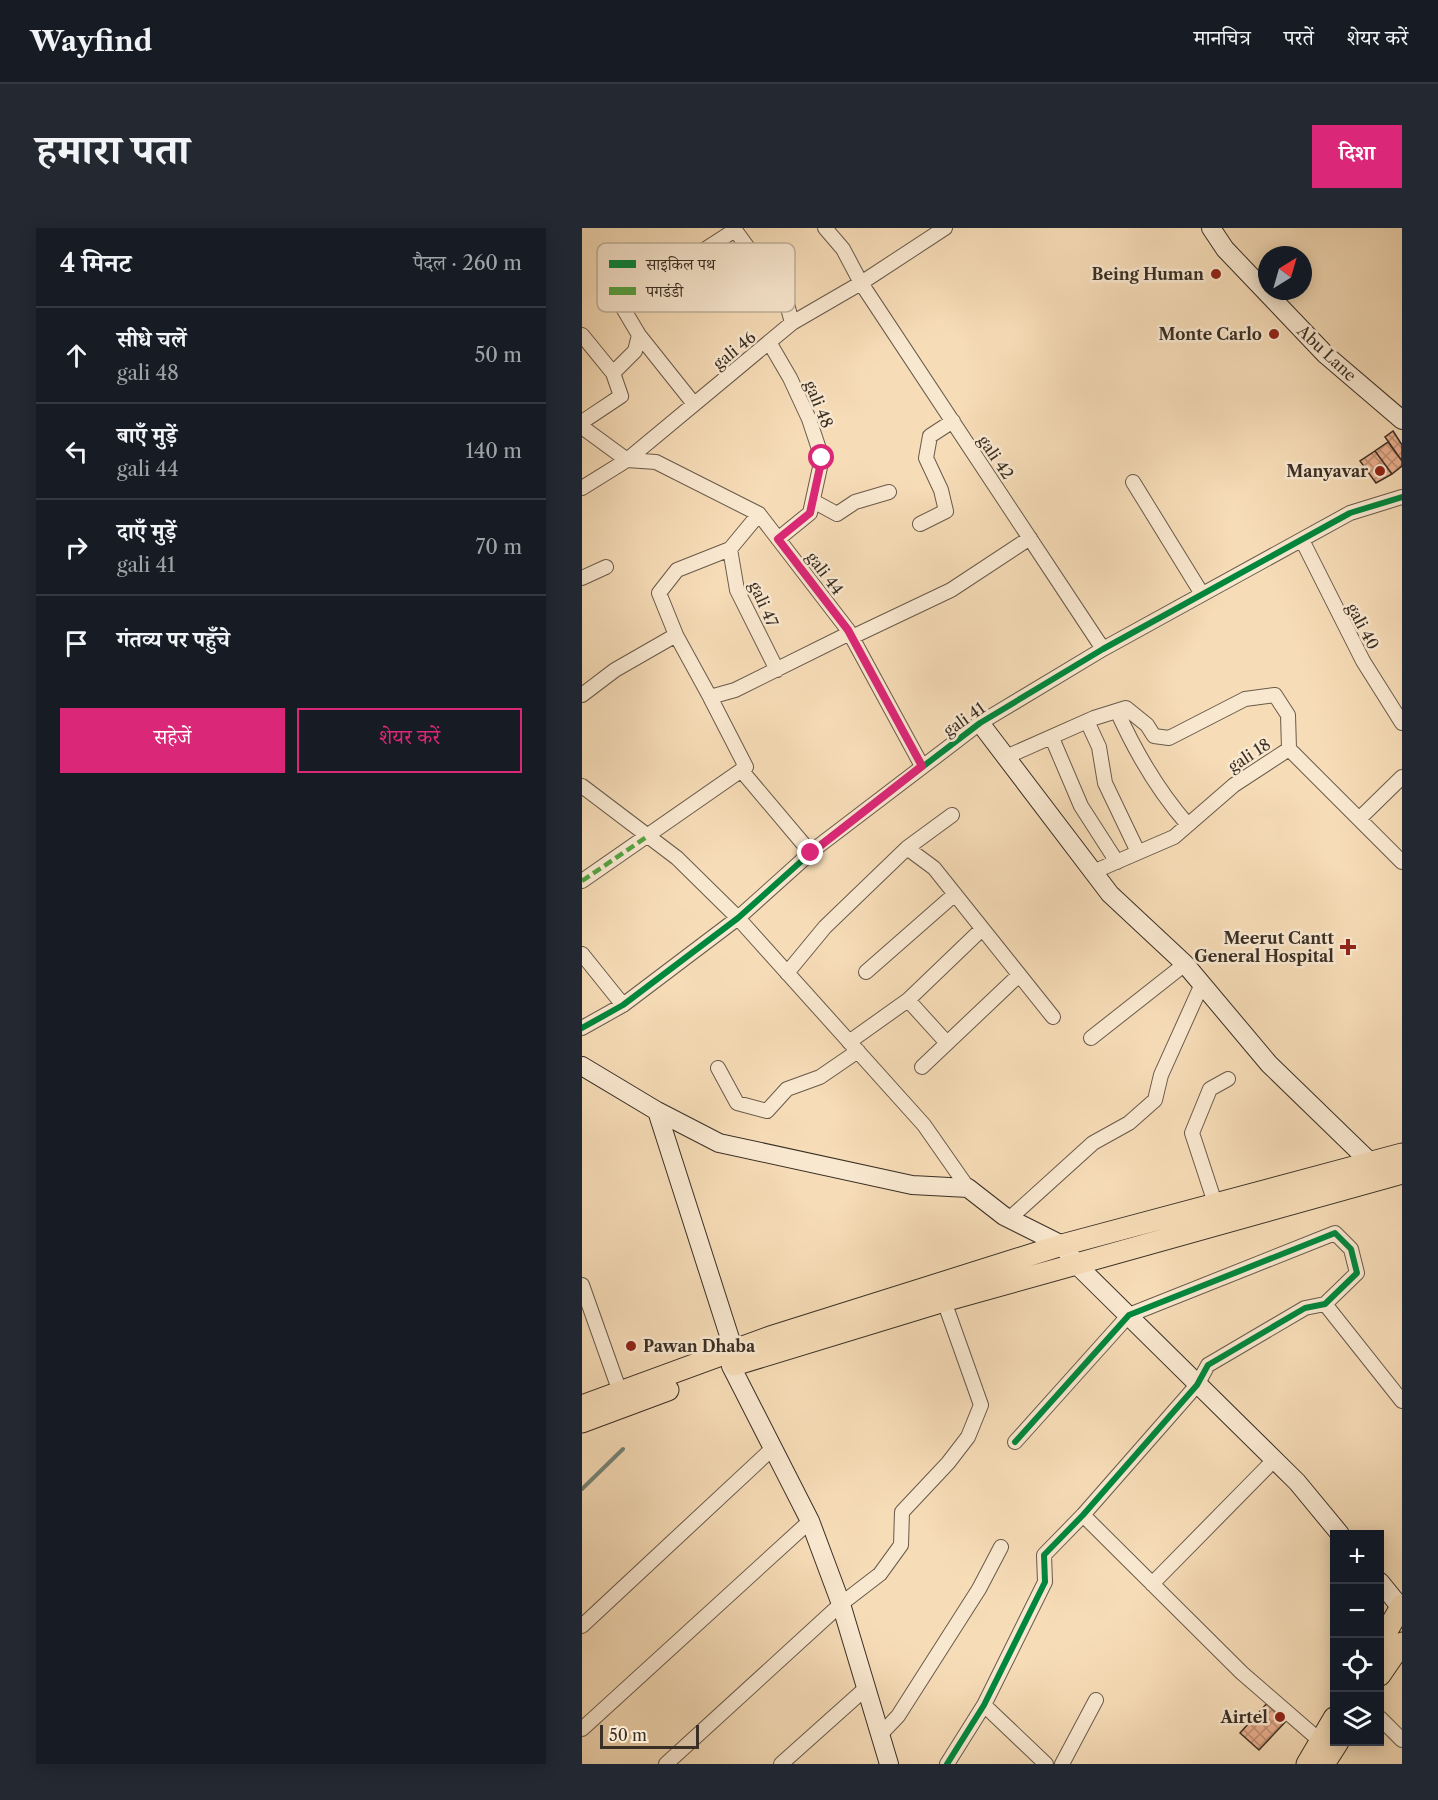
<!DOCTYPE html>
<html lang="hi">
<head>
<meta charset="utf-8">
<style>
  :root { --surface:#171b24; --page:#242831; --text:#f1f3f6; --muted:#9ea1a6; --line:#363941; --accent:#db2777 }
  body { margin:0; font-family:"Libre Caslon Text","Noto Serif Devanagari",serif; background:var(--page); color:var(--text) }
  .controls { position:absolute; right:18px; bottom:18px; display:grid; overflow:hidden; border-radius:0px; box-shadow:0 3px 15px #0003 }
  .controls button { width:54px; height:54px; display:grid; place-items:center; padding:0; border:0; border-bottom:2px solid var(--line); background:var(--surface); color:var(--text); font:30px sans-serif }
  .compass { position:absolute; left:676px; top:18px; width:54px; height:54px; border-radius:50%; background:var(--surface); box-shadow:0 3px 15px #0003; rotate:37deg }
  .scale { position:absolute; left:18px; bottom:15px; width:99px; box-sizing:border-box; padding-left:6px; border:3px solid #3a2f25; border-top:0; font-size:16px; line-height:21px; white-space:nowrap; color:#3a2f25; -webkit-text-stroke:4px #f9e8d0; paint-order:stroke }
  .stop { position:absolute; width:18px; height:18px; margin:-14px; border:4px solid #db2777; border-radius:50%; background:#fff }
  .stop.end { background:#db2777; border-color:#fff; box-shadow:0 2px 6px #0008 }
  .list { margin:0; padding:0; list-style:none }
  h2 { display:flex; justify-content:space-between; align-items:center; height:78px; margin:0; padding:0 24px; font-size:26px }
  h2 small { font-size:20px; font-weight:400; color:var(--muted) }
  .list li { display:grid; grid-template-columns:39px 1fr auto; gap:18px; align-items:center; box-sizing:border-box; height:96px; padding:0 24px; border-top:2px solid var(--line) }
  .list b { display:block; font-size:22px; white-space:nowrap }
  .list p { margin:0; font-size:20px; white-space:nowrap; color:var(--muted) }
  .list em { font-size:20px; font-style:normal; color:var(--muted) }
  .actions { display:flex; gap:12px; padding:18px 24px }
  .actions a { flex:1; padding:14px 0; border:2px solid var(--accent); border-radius:0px; text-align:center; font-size:21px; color:var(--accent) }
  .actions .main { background:var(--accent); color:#fff }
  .icon { flex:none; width:33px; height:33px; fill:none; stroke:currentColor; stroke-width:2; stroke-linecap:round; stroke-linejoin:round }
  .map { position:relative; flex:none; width:820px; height:1536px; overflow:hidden; border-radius:0px }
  header { display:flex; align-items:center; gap:36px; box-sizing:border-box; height:84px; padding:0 30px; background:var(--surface); border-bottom:2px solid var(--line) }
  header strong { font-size:28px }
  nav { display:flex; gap:33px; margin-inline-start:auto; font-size:21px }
  .intro { display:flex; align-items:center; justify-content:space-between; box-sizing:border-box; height:144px; padding:0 36px }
  h1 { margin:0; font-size:42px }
  .button { padding:15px 27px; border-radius:0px; background:var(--accent); color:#fff; font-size:21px; font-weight:700 }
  main { display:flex; gap:36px; padding:0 36px }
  aside { flex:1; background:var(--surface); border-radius:0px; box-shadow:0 3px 15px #0003 }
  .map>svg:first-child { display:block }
</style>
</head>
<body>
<header>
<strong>Wayfind</strong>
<nav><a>मानचित्र</a><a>परतें</a><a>शेयर करें</a></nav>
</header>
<div class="intro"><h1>हमारा पता</h1><a class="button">दिशा</a></div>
<main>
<aside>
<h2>4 मिनट<small>पैदल · 260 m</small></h2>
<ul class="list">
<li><svg class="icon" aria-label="ahead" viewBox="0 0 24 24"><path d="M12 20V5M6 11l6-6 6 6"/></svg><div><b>सीधे चलें</b><p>gali 48</p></div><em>50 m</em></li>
<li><svg class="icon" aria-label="left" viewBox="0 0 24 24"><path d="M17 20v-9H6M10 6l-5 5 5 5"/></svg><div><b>बाएँ मुड़ें</b><p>gali 44</p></div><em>140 m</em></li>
<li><svg class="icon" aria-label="right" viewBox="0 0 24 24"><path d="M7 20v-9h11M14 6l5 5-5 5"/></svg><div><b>दाएँ मुड़ें</b><p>gali 41</p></div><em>70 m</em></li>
<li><svg class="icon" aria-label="arrive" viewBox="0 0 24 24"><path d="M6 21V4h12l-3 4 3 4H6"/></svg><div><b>गंतव्य पर पहुँचे</b></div></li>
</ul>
<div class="actions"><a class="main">सहेजें</a><a>शेयर करें</a></div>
</aside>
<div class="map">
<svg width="820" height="1536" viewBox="0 0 820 1536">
  <defs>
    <pattern id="building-cross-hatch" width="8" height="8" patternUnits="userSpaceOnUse" patternTransform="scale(1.5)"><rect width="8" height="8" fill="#ebb08f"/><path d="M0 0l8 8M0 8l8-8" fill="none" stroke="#bf9075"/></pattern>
  </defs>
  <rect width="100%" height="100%" fill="#f6dcb7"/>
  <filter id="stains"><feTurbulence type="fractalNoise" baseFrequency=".00333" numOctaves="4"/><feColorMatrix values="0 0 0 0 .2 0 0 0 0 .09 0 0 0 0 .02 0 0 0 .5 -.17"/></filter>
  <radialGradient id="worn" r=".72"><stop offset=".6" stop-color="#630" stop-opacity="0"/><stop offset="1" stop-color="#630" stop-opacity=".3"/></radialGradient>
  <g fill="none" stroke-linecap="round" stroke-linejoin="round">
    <path stroke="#758477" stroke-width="4" d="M0,1261L41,1221"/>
  </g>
  <path fill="url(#building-cross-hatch)" stroke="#3a2f25" stroke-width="1.5" d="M811,203L820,217V233L803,209Z
    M806,214L820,233V238L810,246L793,223Z
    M793,223L810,246L794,255L778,233Z
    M688,1472L707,1490L677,1522L658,1505Z"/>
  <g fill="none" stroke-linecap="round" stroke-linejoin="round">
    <defs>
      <path id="street" d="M243,0L261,21L279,55L521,421
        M0,107L31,145L39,168L0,194
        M57,107L112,176
        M187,114L208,150L227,191L240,230L228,285L196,311
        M31,145L53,123L57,107L38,75L61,55L99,37L153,2L204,72L210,95
        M0,199L45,232L74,234L177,286L266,402L340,538
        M551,254L620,366
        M0,260L45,232L210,95L279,55L363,0
        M231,273L255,286L273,274L307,264
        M177,286L148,321L95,342L77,365L94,407L128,469L153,462L268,405
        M338,296L364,283L359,262L344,230L348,208L371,193
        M720,312L781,433L820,495
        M148,321L155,362L195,442
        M0,350L24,339
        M270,409L369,362L448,310
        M0,467L33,442L94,407
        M535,483C553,523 577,564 606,597
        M505,493L517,519L523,555L556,624
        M470,510L499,578L535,634
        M424,529L512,490L544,480L565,497L572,508L587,510L663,471L693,467L706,487L707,521
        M159,542L229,625
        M0,558L95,630L156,690L342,897L386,960
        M777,591L820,549
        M325,620L370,587
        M511,644L592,609L652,557L707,521L820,634
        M0,653L164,539L128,469
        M0,726L41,777
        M284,744L373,666
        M205,745L243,699L325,620L352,640L471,789
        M326,772L365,815
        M0,800L41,777L156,690L234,620L398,495L521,421L768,285L820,269
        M509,810L603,736
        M267,814L326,772L400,701
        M340,839L437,747
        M136,840L155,875L185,883L205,861L238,849L276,823
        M633,975L610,905L628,861L646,851
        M427,991L511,915L547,895L573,872L579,847L620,756
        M0,1057L38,1164
        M743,1076L820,1173
        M501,1287L660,1445L743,1517
        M570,1356L692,1232
        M0,1398L192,1219
        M402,1477L464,1536
        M798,1490L820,1512
        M0,1501L228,1293
        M297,1508L316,1488L397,1361L419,1319
        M84,1536L259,1376L298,1346L319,1317L320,1284L366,1235L386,1209L399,1177L362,1073
        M199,1536L284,1460
        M365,1536L402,1477L463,1354L462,1327L501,1287L615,1157L626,1137L723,1080L743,1076L775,1045L769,1021L753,1005L547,1087L433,1214
        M480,1536L514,1472"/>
      <path id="secondary" d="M629,0L643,21L744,127L820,192
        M398,495L528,666L603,736L687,836L788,934
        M0,838L75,883L152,1123
        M75,883L137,915L330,957L386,960L422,988L480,1017L495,1037L715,1254L758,1306
        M149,1138L228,1293L259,1376L307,1536
        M798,1354L820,1381"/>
      <path id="primary" d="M152,1137L362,1073L820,945
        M0,1178L188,1109L480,1017L820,926
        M0,1194L86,1162
        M798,1415L820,1377
        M798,1447L820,1415
        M725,1536L752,1490
        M742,1536L756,1514"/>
    </defs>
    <use href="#street" stroke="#695a4a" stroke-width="16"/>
    <use href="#secondary" stroke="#3a2f25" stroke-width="20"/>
    <use href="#primary" stroke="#3a2f25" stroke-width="23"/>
    <use href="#street" stroke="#f9e8d0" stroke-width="14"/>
    <use href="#secondary" stroke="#f9e8d0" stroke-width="18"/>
    <use href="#primary" stroke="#f6dcb7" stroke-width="21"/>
    <path stroke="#54a442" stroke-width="4.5" stroke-dasharray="9 4.5" stroke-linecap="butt" d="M0,653L66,608"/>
    <defs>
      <path id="cycleway" d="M0,800L41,777L156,690L234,620L398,495L521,421L768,285L820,269
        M365,1536L402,1477L463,1354L462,1327L501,1287L615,1157L626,1137L723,1080L743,1076L775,1045L769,1021L753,1005L547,1087L433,1214"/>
    </defs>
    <use href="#cycleway" stroke="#f9e8d0" stroke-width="10"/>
    <use href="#cycleway" stroke="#00873e" stroke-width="6"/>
  </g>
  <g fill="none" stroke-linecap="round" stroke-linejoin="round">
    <path stroke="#db2777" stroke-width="8" d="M229,625L340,538L266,402L196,311L228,285L240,230"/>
  </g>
  <g fill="#8f2418" stroke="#f9e8d0" stroke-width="2">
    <circle cx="634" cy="46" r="6"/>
    <circle cx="692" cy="106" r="6"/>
    <circle cx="798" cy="243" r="6"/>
    <path d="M763 710h6v6h6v6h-6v6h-6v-6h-6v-6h6z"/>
    <circle cx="49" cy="1118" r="6"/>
    <circle cx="698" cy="1489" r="6"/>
  </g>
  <g text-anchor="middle" stroke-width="5" stroke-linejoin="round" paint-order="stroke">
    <g font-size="16" font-weight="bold" fill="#3a2f25" stroke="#f9e8d0" text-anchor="end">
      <text x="622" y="52">Being Human</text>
      <text x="680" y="112">Monte Carlo</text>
      <text x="786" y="249">Manyavar</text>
      <text x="752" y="716">Meerut Cantt<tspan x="752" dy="18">General Hospital</tspan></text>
      <text x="61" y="1124" text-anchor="start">Pawan Dhaba</text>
      <text x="686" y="1495">Airtel</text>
    </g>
    <g font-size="16" fill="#3a2f25" stroke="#f9e8d0">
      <text transform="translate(152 122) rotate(-39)" y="6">gali 46</text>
      <text transform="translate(745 125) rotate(43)" y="6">Abu Lane</text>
      <text transform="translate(237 176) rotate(68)" y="6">gali 48</text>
      <text transform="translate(414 229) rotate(56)" y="6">gali 42</text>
      <text transform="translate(243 345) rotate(53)" y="6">gali 44</text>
      <text transform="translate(182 376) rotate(66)" y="6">gali 47</text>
      <text transform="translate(781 398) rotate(62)" y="6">gali 40</text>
      <text transform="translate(382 491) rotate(-35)" y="6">gali 41</text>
      <text transform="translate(667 527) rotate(-33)" y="6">gali 18</text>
    </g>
  </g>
  <rect x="15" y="15" width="198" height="69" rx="9" fill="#f9e8d0" stroke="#c0b09d" stroke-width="1.5"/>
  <rect x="27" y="32" width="27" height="8" fill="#00873e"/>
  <rect x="27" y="59" width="27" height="8" fill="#54a442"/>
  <g font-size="16" fill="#3a2f25">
    <text x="64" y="42">साइकिल पथ</text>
    <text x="64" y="69">पगडंडी</text>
  </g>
  <rect width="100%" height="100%" filter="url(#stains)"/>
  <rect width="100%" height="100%" fill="url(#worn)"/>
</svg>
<div class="controls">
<button>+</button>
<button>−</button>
<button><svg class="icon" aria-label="locate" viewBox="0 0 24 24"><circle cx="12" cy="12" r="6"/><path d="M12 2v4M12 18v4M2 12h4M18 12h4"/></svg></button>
<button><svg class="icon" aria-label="layers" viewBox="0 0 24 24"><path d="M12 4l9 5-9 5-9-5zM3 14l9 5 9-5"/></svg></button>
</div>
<svg class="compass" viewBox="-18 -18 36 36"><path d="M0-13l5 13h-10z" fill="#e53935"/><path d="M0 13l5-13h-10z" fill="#9ea1a6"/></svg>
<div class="scale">50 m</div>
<div class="stop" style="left:240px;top:230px"></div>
<div class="stop end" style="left:229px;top:625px"></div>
</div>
</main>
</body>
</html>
